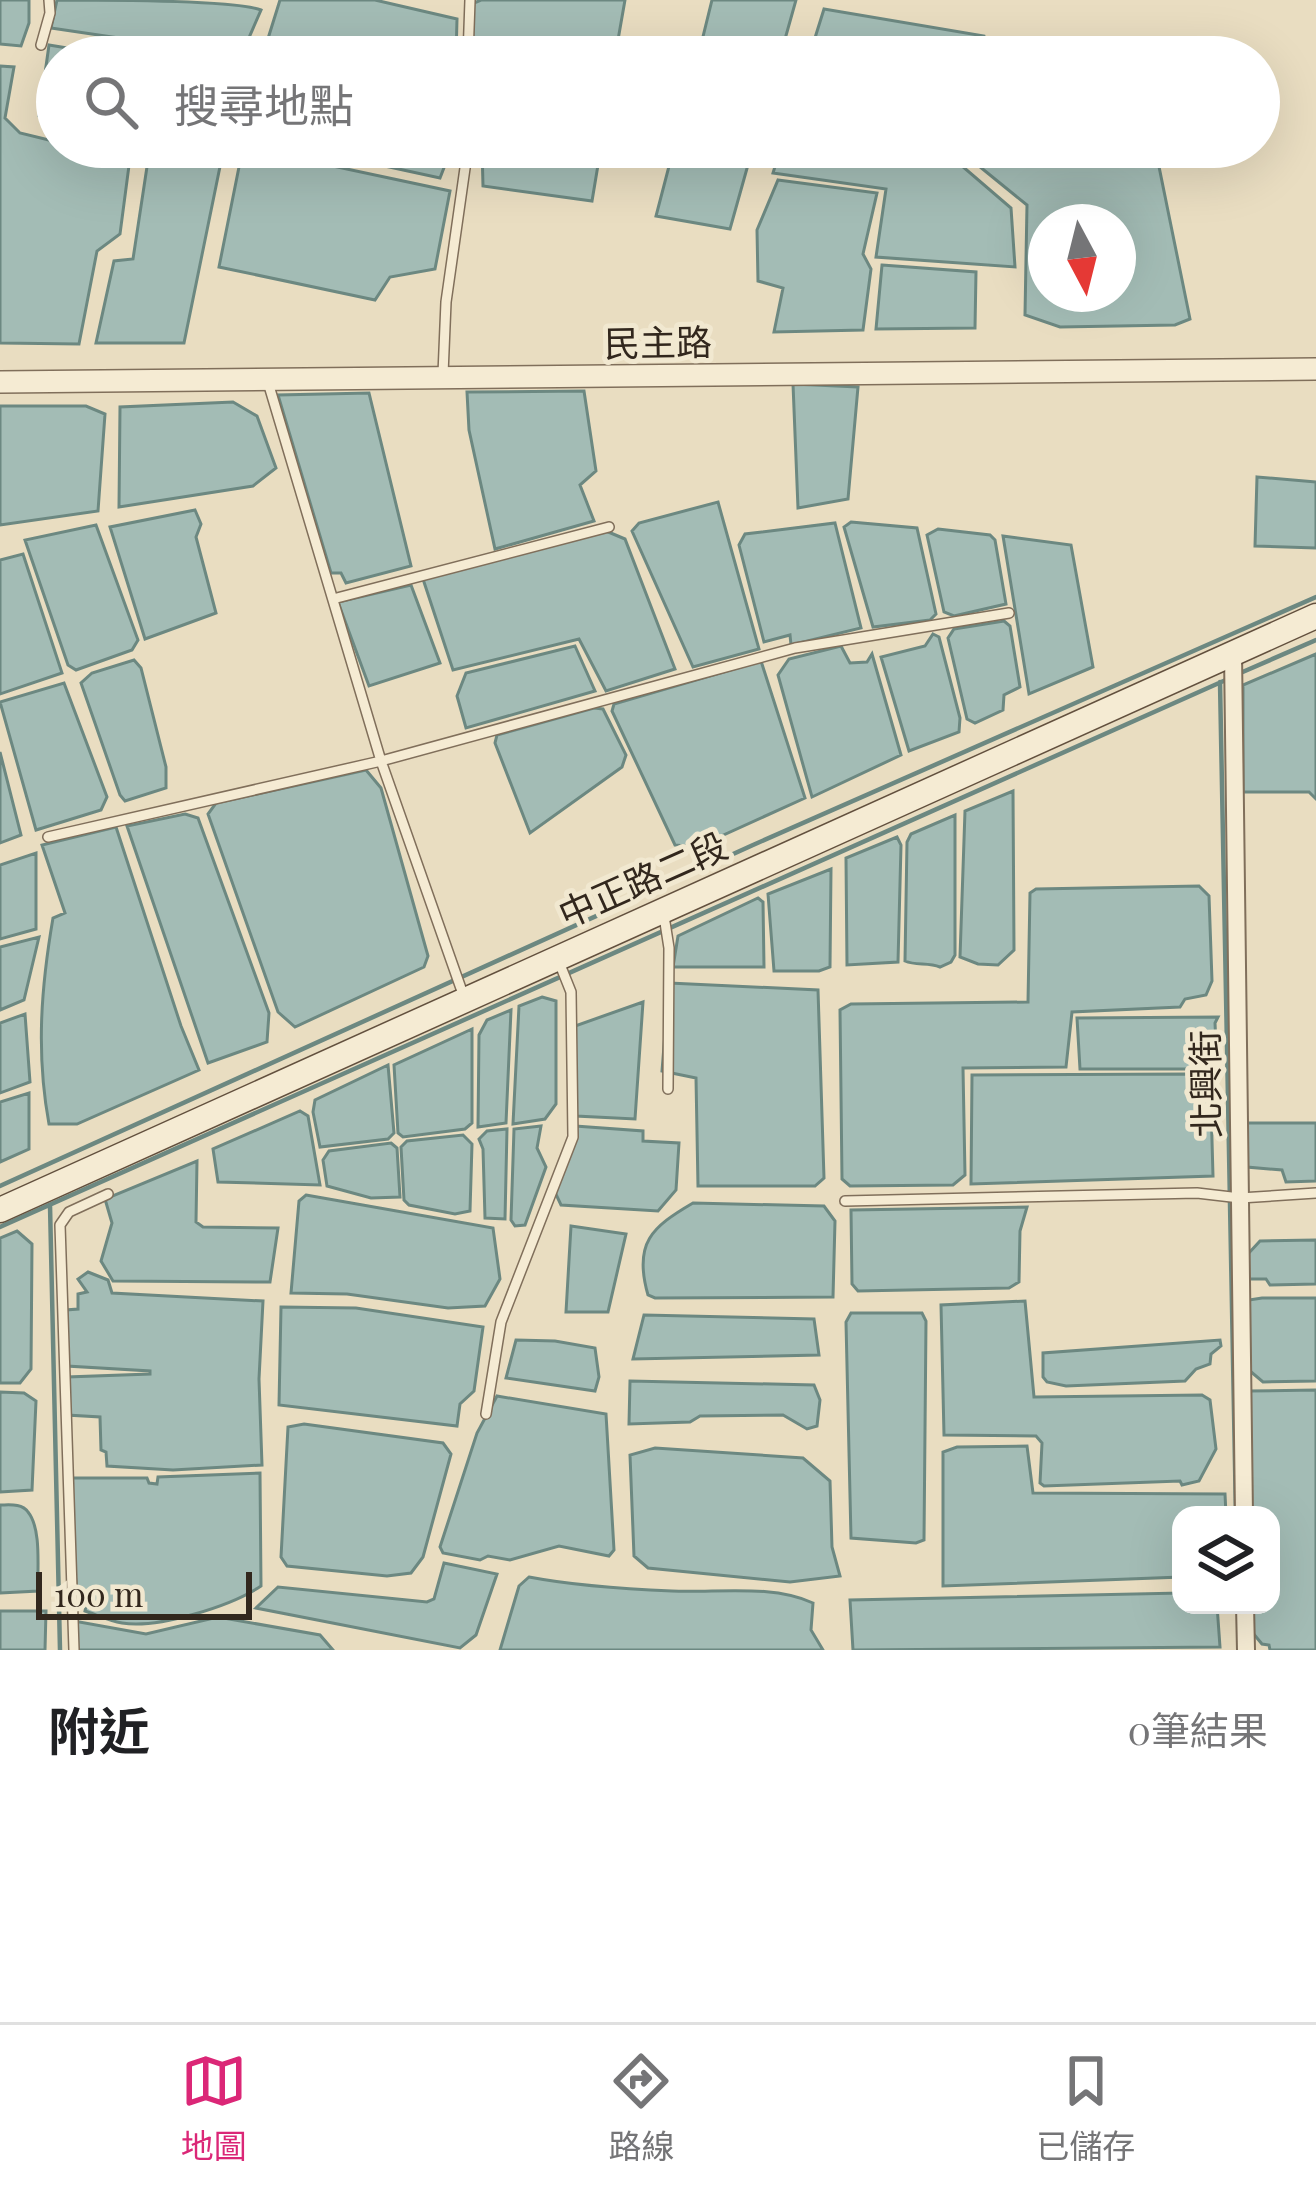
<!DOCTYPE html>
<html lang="zh-TW">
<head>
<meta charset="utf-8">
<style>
  :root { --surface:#fff; --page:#f2f2f2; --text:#202124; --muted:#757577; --line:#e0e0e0; --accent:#db2777 }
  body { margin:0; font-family:"Playfair Display","Noto Sans TC",serif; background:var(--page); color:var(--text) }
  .controls { position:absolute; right:36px; bottom:36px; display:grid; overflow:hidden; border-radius:24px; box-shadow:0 12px 48px #0002 }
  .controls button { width:108px; height:108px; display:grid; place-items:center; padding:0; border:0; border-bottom:3px solid var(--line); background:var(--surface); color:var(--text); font:60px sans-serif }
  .compass { position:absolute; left:1028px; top:204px; width:108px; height:108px; border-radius:50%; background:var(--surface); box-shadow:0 12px 48px #0002; rotate:173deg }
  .scale { position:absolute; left:36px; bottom:30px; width:216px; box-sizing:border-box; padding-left:12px; border:6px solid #32271d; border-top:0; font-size:33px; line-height:42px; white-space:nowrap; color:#32271d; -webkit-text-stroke:9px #f1e8d0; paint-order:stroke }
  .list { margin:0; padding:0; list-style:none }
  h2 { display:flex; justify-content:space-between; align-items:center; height:156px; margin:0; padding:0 48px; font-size:51px }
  h2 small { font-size:39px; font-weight:400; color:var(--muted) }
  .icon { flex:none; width:66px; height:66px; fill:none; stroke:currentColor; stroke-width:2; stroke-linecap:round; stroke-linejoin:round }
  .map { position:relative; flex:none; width:1316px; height:1650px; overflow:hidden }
  .search { position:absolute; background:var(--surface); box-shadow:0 12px 48px #0002; left:36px; right:36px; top:36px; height:132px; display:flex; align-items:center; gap:30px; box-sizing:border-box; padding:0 42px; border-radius:66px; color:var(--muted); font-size:45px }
  .sheet { height:372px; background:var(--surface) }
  nav { display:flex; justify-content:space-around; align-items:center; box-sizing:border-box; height:168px; border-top:3px solid var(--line); background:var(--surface); font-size:33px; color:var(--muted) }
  nav a { display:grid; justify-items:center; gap:6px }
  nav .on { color:var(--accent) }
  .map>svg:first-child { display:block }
</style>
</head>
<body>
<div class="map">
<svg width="1316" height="1650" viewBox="0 0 1316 1650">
  <rect width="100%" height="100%" fill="#e9ddc1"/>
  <path fill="#a3bcb5" stroke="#6c8881" stroke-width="3" fill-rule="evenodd" d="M0,0H29V23L21,46L0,44Z
    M57,0C95,0 237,0 261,10L241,56L51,28Z
    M280,0H375L457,19L456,57H317L266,45Z
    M481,0H625L615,57H490L469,34L474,3Z
    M712,0H796L780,57H698Z
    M824,9L984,36L987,50L972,57H809Z
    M49,45L122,57H57V121L39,116Z
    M0,66L14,67L5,118L20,133L57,142V147H81L130,158L120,234L97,251L79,344L0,343Z
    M150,147H224L184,343H96L114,261L133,259Z
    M243,147L450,191L435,269L390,277L375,300L219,267Z
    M297,147H452L440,178Z
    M482,147H601L592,201L483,186Z
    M674,147H753L730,229L656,216Z
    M781,147H940L1011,208L1015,267L876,257L886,189L773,173Z
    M973,147H1155L1190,319L1175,325L1060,327L1025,315L1027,205L958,149ZM1046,222H1118V294H1046Z
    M778,180L877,193L863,254L871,269L863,330L774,332L783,288L758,281L757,230Z
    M882,265L976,272L975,328L876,329Z
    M793,384L858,387L848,499L798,508Z
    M584,391L596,471L580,485L594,521L495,549L469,430L467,392Z
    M369,393L411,566L346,583L341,573H331L278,395Z
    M233,402L257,416L276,468L253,486L119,507L120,407Z
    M0,406H86L105,414L98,511L0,525Z
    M1257,477L1316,482V548L1255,546Z
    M718,502L759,649L693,667L632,531L639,523Z
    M195,510L201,524L196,537L216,613L145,639L110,527Z
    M851,522L917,528L936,614L930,620L873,627L844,527Z
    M835,523L861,628L791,645L790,635L764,642L739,545L745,534Z
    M96,525L138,640L132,650L76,670L68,665L25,540Z
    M938,529L990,535L995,540L1006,604L954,616L944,612L927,535Z
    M606,531L625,539L675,669L606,691L579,639L453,670L423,579Z
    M1003,536L1071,545L1093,667L1029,694Z
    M23,554L62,673L0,694V560Z
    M411,585L440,663L369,686L338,602Z
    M1004,621L1010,626L1020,687L1004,695L1003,710L975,723L967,719L948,638L954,629Z
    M933,634L939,637L960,718L959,732L909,751L881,657L925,646Z
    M575,646L595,691L466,728L457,696L466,673Z
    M841,646L850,663L867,662L872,654L901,755L812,797L778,675L789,659Z
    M1316,654V799L1309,792H1243V685Z
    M134,660L141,668L166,767V788L125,801L120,795L81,683L92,673Z
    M761,661L805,798L697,847L675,845L612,711L614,704Z
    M64,683L107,797L101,810L36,830L0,702Z
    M594,708L603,709L626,755L622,767L530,833L495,743L497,735Z
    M0,752L21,835L0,843Z
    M366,770L381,788L428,956L424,967L295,1027L278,1012L208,814L216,803Z
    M1013,791L1014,950L998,965L978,964L960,957L965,811Z
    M185,814L198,818L269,1013L267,1042L208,1063L127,826Z
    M955,815V955L951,962L940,967C928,962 916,966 905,961L907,842L911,834Z
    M116,827L181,1026L199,1070L77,1124H49C36,1053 41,988 53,918L65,913L42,845Z
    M897,837L901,845L898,962L847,965L846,858Z
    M36,853V929L0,939V865Z
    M831,869L830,967L819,971H774L768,894Z
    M1199,886L1209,896L1212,981L1206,995L1185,999L1180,1007L1072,1012L1066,1067L963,1068L965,1175L953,1185L850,1186L842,1179L840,1010L851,1004L1028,1002L1030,893L1036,889Z
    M758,898L763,902L764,967H673L678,936Z
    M39,937L24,1000L0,1010V947Z
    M669,983L818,990L824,1178L815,1186H698L696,1078L662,1071Z
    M542,997L556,1001V1104L545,1119L513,1124L519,1006Z
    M643,1002L635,1119L576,1116L575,1026Z
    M511,1010L506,1123L478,1127L479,1035L487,1020Z
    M25,1014L30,1082L0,1093V1023Z
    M1218,1017L1215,1023L1216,1044L1200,1052V1069H1080L1077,1018Z
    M472,1029V1123L465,1129L403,1137L398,1133L394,1065Z
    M388,1065L394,1133L388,1139L320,1147L313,1112L315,1100Z
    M1189,1074L1211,1105L1213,1176L971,1184L972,1075Z
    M29,1093V1149L0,1162V1102Z
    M300,1111L308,1116L320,1185L218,1182L213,1149Z
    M1245,1123H1316V1181L1286,1182L1282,1170L1247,1167Z
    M541,1126L537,1148L546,1167L525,1225L515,1226L511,1220L514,1129Z
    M575,1126L643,1131V1141L679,1143L676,1190L658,1211L561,1205L553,1188Z
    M507,1129L505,1219L485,1218L483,1149L479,1139L487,1131Z
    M463,1135L472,1144L470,1211L455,1214L409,1205L404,1200L401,1147L407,1141Z
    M391,1143L397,1148L400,1197L371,1198L327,1186L323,1160L329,1151Z
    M197,1161L196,1222L203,1227L278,1228L270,1282L113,1281L101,1261L112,1223L105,1199Z
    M306,1195L493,1228L500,1279L485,1306L448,1308L347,1294L291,1293L299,1201Z
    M693,1203L824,1206L835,1221L833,1297L655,1298L648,1295C633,1243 652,1227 693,1203Z
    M1027,1207L1020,1231L1019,1282L1009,1288L858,1291L852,1284L851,1210Z
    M571,1226L626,1234L608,1312H566Z
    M17,1231L32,1244L31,1369L20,1383H0V1238Z
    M1316,1240V1284L1270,1285L1266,1279H1247V1255L1260,1241Z
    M88,1272L108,1280L112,1293L263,1301L259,1379L262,1465L173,1470L107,1466L106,1452L101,1450L100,1417L67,1415V1377L150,1374V1371L67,1366L66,1310L78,1309V1294L87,1292L78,1279Z
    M1262,1298H1316V1381L1263,1382L1250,1371L1249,1300Z
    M1025,1301L1034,1397L1202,1395L1210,1400L1216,1449L1199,1481L1182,1485L1180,1481L1044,1486L1040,1483L1042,1443L1036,1436L944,1435L941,1305Z
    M281,1307L356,1308L483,1327L474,1391L460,1404L457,1426L279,1405Z
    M851,1313H922L926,1321L924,1540L916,1543L851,1538L846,1322Z
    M644,1315L814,1319L819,1355L633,1359Z
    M516,1340L555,1341L595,1348L599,1377L595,1391L506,1378Z
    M1220,1340L1221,1346L1211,1354L1210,1364L1196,1369L1185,1381L1066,1386L1047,1382L1043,1377V1353Z
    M630,1381L814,1385L820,1400L817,1426L807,1429L783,1415L700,1416L690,1422L629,1424Z
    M1316,1390V1650H1270L1269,1645L1262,1644L1252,1632L1251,1605H1271V1515H1250L1248,1391Z
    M0,1392L24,1393L36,1401L32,1490L0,1492Z
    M497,1396L606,1414L614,1550L609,1556L559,1546L510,1560L488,1556L480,1560L443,1553L440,1547L477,1433Z
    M304,1424L443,1443L451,1454L423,1557L411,1573L387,1576L287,1566L281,1557L288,1427Z
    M1027,1446L1033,1493L1225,1494L1226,1515H1181V1577L943,1586V1452L957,1447Z
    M655,1448L803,1458L830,1481L832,1547L840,1576L790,1582L648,1568L634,1556L630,1455Z
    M260,1473L261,1586C231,1606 158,1629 122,1623C109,1621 97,1615 85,1611L87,1602L77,1593L66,1478H147L149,1483L157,1484L158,1477Z
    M0,1505C9,1505 22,1503 28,1512C42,1529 37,1570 38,1591L0,1593Z
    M444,1563L497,1574L476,1635L460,1648L256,1608L278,1587L427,1602L434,1599Z
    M529,1577C576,1586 624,1589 672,1591C717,1593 772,1584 813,1603L811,1630L823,1650H500L519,1586Z
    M1181,1593V1605H1217L1220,1647L853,1650L850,1600Z
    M0,1611H46L45,1650H0Z
    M218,1617L320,1635L333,1650H73L74,1621L146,1634Z"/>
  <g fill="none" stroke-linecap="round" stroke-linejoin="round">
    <path stroke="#6c8881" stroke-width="4.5" d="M1238,674L1316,640
      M1220,682L1236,1515
      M0,1186L753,845L1316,597
      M50,1205L60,1650
      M0,1227L1228,679"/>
    <defs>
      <path id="service" d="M41,45L50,13L49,0
        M468,57L470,0
        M443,374L446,302L468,147
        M267,379L381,761L464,997
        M333,599L609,527
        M48,837L381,761L795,648L1009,613
        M664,916L669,948L668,1089
        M845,1201L1197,1193L1240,1198L1316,1193
        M486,1414L501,1322L573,1137L571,992L559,962
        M74,1650L60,1225L69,1212L108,1194"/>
      <path id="minor" d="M1233,653L1244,1515
        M1245,1605L1246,1650"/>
      <path id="tertiary" d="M0,382L1316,369"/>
      <path id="secondary" d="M0,1210L1316,616"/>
    </defs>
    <use href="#service" stroke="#806f5b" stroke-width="12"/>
    <use href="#minor" stroke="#806f5b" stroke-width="20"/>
    <use href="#tertiary" stroke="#806f5b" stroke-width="24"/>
    <use href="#secondary" stroke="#62503e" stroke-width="27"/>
    <use href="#service" stroke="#f5ebd3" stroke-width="9"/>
    <use href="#minor" stroke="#f5ebd3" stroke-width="16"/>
    <use href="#tertiary" stroke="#f5ebd3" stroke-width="21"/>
    <use href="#secondary" stroke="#f5ebd3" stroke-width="24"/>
  </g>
  <g text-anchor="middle" stroke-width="10" stroke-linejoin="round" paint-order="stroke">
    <g font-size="36" fill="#32271d" stroke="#f1e8d0">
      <text transform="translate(658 343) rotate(-1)" y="13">民主路</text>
      <text transform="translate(643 880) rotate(-24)" y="13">中正路二段</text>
      <text transform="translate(1206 1084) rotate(-91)" y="13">北興街</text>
    </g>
  </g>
</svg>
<div class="controls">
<button><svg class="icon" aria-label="layers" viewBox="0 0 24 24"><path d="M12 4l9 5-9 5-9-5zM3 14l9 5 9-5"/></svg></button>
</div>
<svg class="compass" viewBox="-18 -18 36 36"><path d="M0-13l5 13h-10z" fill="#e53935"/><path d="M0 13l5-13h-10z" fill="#757577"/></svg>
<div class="scale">100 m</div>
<div class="search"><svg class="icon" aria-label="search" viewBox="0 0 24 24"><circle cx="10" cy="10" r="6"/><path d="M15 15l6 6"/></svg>搜尋地點</div>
</div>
<section class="sheet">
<h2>附近<small>0筆結果</small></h2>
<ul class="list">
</ul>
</section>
<nav>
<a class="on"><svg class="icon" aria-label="map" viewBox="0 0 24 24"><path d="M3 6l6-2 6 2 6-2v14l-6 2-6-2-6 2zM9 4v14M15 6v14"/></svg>地圖</a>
<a><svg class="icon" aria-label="directions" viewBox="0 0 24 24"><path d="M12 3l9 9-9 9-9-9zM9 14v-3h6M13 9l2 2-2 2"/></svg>路線</a>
<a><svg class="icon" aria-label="saved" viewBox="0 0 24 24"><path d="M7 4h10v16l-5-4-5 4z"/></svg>已儲存</a>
</nav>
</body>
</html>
